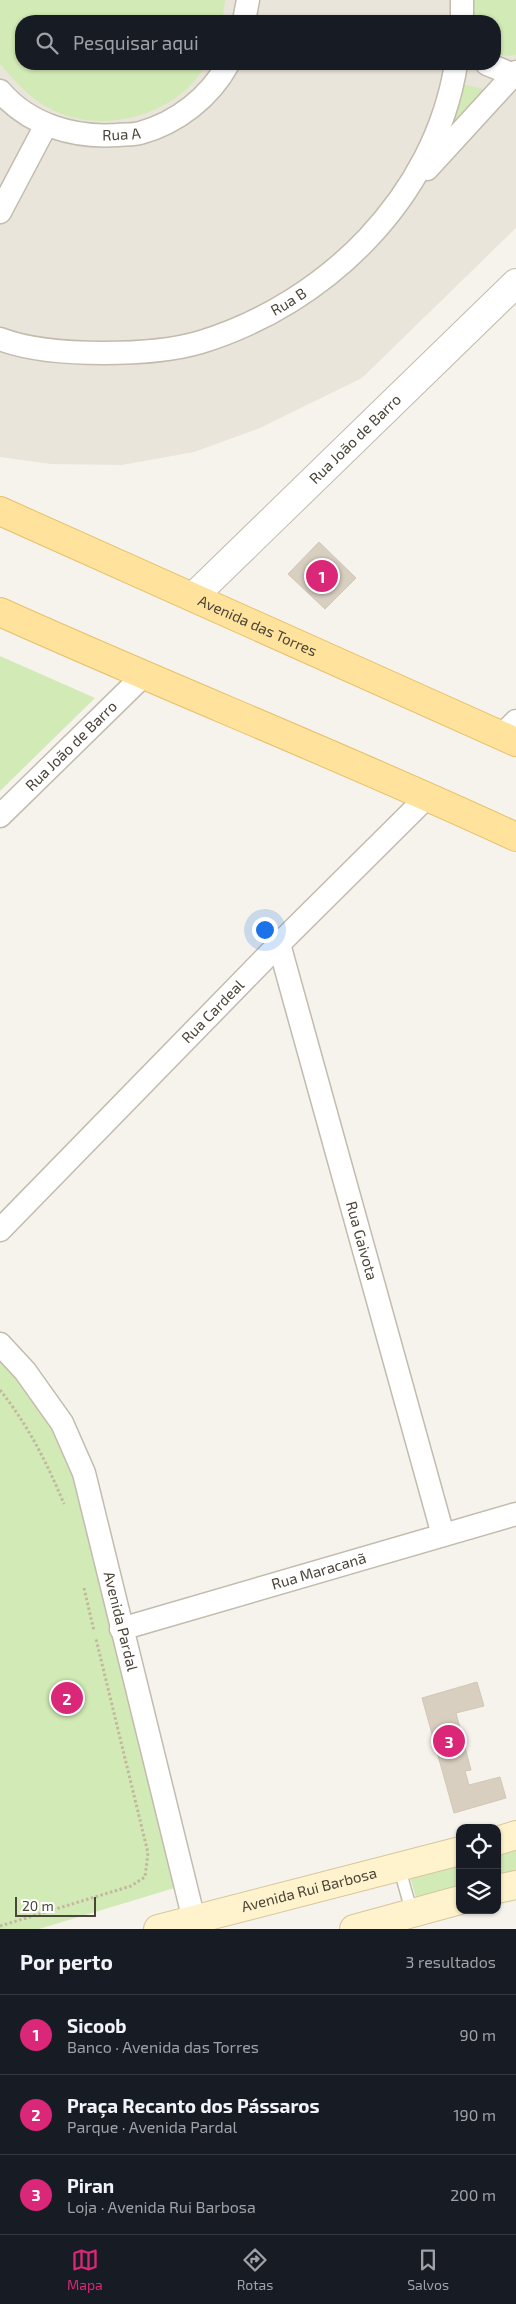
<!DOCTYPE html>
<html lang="pt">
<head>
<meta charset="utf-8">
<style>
  :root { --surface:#171b24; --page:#242831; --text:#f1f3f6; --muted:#9ea1a6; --line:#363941; --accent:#db2777 }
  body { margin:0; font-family:"Exo 2",sans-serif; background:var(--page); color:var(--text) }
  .controls { position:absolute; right:15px; bottom:15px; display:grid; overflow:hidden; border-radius:10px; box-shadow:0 1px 4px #0004 }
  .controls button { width:45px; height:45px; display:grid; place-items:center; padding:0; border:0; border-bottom:1px solid var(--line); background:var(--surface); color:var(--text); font:25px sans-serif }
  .scale { position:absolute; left:15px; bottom:12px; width:81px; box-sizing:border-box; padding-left:5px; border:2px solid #4b4439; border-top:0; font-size:14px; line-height:18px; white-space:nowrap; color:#4b4439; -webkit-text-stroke:4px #fff; paint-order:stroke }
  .you { position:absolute; left:264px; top:929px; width:18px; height:18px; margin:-12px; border:4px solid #fff; border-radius:50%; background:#1a73e8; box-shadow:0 0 0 8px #1a73e833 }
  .badge { display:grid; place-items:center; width:32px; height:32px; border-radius:50%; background:var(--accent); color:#fff; font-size:16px; font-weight:700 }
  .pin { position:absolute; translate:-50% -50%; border:2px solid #fff; box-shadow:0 1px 5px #0006 }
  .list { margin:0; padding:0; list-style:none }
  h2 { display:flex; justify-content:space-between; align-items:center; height:65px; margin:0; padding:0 20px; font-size:21px }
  h2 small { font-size:16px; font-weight:400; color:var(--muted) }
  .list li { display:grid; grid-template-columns:32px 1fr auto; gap:15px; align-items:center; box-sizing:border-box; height:80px; padding:0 20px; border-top:1px solid var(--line) }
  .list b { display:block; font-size:19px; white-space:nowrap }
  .list p { margin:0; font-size:16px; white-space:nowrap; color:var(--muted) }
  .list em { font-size:16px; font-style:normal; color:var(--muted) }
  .icon { flex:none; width:28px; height:28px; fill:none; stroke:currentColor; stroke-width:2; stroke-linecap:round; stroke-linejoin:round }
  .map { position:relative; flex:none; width:516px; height:1929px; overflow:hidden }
  .search { position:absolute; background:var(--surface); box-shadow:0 1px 4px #0004; left:15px; right:15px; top:15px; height:55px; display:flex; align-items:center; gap:12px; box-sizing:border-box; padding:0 18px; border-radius:20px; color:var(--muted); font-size:19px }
  .sheet { height:305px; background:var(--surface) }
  nav { display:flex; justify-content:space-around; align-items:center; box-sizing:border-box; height:70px; border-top:1px solid var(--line); background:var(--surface); font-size:14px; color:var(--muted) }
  nav a { display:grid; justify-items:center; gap:2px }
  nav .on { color:var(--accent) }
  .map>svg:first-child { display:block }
</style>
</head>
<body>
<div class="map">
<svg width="516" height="1929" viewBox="0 0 516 1929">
  <rect width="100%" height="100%" fill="#f6f3ec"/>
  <path fill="#eae5da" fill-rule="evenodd" d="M0,0H516V228L362,378L260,428L194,452L122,465L51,464L0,457ZM21,21H495V64H21Z"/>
  <path fill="#d2eab5" d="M0,0H225V1L222,21H21V64H206C181,112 111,133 62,114C35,104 18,85 0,64Z
    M470,0H516V55L506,56L495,54V21H471Z
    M455,79L466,85L492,91L441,134Z
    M0,656L95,698L0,791Z
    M0,1359C34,1391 54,1427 73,1469L181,1886L39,1929H0Z
    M516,1850V1877L497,1881V1855Z
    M460,1864V1891L417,1901L410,1877Z"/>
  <path fill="#d8cfc1" stroke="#d3c7b4" d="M319,542L356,578L325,609L288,574Z
    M477,1682L484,1706L456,1713L471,1770L465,1771L469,1785L500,1777L506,1798L454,1813L422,1698Z"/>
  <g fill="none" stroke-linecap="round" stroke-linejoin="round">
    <defs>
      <path id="service" d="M399,1867L412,1913"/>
      <g id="minor">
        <path d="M244,21L248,0"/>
        <path d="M462,21V0"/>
        <path d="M487,64L514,75"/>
        <path id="s1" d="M0,91C29,125 74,138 117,135C125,134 133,135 140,133C177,123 210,97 228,64"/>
        <path d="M427,169L516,72"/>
        <path d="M0,212L46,125"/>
        <path id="s2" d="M0,339C31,351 71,353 104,353C136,353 171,351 201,342C327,303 435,197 456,64"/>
        <path d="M501,736L516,721"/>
        <path id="s3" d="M0,816L143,676"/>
        <path id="s4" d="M279,944L443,1535"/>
        <path id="s5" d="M0,1230L279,944L428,796"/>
        <path id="s6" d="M0,1344L25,1371L62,1423L84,1473L194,1920"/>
        <path id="s7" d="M121,1629L516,1514"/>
      </g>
      <g id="tertiary">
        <path id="s8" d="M194,596L516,283"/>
      </g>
      <g id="secondary">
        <path d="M497,1841L516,1835"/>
        <path d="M497,1889L516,1885"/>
        <path id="s9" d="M158,1929L460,1851"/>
        <path d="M354,1929L460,1900"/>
      </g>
      <g id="primary">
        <path id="s10" d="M0,511L516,742"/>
        <path d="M0,612C171,689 346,758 516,837"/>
      </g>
    </defs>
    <use href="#service" stroke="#c2bbae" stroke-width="14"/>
    <use href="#minor" stroke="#c2bbae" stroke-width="25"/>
    <use href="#tertiary" stroke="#c2bbae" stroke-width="30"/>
    <use href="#secondary" stroke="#d6c79b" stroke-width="30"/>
    <use href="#primary" stroke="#e6c16a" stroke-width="30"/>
    <path stroke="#c4b79f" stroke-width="3" stroke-dasharray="2.5 2.5" stroke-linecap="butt" d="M0,1390C28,1425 47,1463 64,1504
      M84,1588L94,1631
      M0,1926L131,1886L145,1877L148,1853L96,1639"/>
    <use href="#service" stroke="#fff" stroke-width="11"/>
    <use href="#minor" stroke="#fff" stroke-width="22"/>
    <use href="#tertiary" stroke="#fff" stroke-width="28"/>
    <use href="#secondary" stroke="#fff3cd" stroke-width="28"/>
    <use href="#primary" stroke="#ffe39c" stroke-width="28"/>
  </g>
  <g text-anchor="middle" stroke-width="4" stroke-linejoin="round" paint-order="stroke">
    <g font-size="15" fill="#4b4439" stroke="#fff">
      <text dy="5" stroke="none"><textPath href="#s1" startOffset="134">Rua A</textPath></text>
      <text dy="5" stroke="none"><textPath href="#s2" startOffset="300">Rua B</textPath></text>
      <text dy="5" stroke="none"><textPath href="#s8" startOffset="225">Rua João de Barro</textPath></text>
      <text dy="5" stroke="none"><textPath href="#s10" startOffset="282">Avenida das Torres</textPath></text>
      <text dy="5" stroke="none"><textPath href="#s3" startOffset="100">Rua João de Barro</textPath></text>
      <text dy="5" stroke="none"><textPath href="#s5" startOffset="305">Rua Cardeal</textPath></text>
      <text dy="5" stroke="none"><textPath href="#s4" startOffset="308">Rua Gaivota</textPath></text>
      <text dy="5" stroke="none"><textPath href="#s7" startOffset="206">Rua Maracanã</textPath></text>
      <text dy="5" stroke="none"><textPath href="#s6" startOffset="308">Avenida Pardal</textPath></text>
      <text dy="5" stroke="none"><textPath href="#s9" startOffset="156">Avenida Rui Barbosa</textPath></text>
    </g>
  </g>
</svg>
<div class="controls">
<button><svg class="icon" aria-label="locate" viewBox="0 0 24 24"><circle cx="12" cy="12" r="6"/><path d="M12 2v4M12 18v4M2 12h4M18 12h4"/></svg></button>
<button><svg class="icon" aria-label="layers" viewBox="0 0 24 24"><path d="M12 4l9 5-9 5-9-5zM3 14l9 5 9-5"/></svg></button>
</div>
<div class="scale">20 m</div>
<div class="you"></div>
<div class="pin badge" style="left:322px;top:576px">1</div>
<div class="pin badge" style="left:67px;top:1698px">2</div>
<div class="pin badge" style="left:449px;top:1741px">3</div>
<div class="search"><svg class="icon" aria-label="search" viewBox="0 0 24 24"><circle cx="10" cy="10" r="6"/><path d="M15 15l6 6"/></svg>Pesquisar aqui</div>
</div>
<section class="sheet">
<h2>Por perto<small>3 resultados</small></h2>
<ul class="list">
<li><span class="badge">1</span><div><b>Sicoob</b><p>Banco · Avenida das Torres</p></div><em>90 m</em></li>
<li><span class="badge">2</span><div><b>Praça Recanto dos Pássaros</b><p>Parque · Avenida Pardal</p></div><em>190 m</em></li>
<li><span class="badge">3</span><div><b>Piran</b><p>Loja · Avenida Rui Barbosa</p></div><em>200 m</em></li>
</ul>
</section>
<nav>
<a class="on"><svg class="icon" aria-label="map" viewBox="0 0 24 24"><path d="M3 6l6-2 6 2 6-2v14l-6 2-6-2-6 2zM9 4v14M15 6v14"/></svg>Mapa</a>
<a><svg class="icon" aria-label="directions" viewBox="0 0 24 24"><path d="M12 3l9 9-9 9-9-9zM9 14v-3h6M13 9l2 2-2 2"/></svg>Rotas</a>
<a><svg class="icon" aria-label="saved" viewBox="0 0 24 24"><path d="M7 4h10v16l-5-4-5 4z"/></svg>Salvos</a>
</nav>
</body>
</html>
